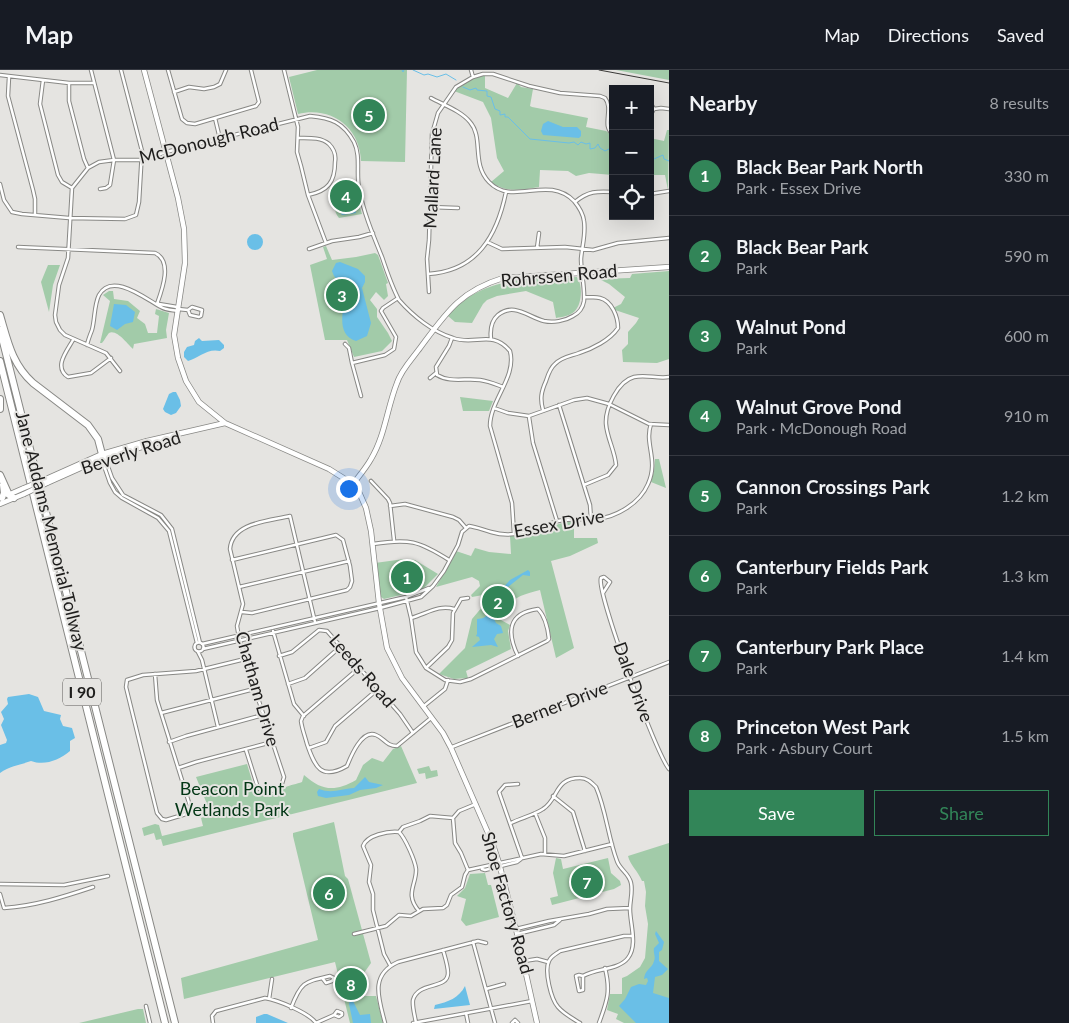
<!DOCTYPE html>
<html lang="en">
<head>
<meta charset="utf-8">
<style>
  :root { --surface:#171b24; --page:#242831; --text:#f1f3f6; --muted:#9ea1a6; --line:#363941; --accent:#328558 }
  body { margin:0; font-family:Lato,sans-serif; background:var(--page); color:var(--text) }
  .controls { position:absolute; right:15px; top:15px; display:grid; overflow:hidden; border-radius:0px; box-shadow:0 5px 20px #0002 }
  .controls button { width:45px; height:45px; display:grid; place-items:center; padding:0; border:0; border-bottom:1px solid var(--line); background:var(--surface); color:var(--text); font:25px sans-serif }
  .you { position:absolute; left:348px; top:418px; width:18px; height:18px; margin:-12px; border:4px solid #fff; border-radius:50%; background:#1a73e8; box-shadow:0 0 0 8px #1a73e833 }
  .badge { display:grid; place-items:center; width:32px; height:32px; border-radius:50%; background:var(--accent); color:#fff; font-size:16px; font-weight:700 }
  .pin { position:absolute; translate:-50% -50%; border:2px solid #fff; box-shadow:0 1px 5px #0006 }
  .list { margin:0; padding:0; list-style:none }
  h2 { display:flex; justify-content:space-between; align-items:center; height:65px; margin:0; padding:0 20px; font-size:21px }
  h2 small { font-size:16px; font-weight:400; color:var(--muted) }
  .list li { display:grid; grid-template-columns:32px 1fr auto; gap:15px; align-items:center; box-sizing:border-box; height:80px; padding:0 20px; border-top:1px solid var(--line) }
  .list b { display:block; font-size:19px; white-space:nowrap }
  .list p { margin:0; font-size:16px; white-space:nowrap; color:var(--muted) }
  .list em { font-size:16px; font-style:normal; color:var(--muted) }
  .actions { display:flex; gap:10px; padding:15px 20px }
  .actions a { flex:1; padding:11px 0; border:1px solid var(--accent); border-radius:0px; text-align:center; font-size:18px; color:var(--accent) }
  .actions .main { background:var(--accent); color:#fff }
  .icon { flex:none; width:28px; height:28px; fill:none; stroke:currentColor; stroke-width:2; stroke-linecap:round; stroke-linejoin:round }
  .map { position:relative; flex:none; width:669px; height:953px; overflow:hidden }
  header { display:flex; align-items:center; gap:30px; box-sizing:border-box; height:70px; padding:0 25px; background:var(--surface); border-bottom:1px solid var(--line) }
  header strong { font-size:24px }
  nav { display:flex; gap:28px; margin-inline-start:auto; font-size:18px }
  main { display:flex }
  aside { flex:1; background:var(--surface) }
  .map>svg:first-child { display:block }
</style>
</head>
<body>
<header>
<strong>Map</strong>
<nav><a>Map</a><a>Directions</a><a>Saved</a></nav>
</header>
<main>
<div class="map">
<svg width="669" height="953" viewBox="0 0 669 953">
  <rect width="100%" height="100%" fill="#e5e4e1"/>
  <path fill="#a2cba9" d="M317,0H407L405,92L361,91C360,57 331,36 298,44L289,7Z
    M616,0H669V10Z
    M485,5V18L508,28L517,13L521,17L533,19L530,36L532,37L588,48L586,57L606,61L613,66V105L589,103L576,106L568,101L540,100L539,117C521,120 506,123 491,112L504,101L497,88L491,48L483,32L454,21L465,12Z
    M667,60H669L668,120L665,105H650V68L664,71Z
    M353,109L355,121L362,144L339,148C334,142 334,136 337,129L329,119L335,112L348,119Z
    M326,176L332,190L356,187L375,183L378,185L388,213L386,214L388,226L384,230L376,222L370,230L377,239V247L388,263L392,271L382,281L354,287L347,270H325L310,195L327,189L323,177Z
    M48,195H60L53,215L49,242L41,212Z
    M669,201V289L657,293L623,292L622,280L628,274V262L636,253L639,248L615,240L613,238L621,234L625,227L609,214L599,209L630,208L632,204Z
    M577,207C583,215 582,234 575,241C570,246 562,247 556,248L553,232L526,221L497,226L487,230L483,234L472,253L455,252L448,246C482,205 529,210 577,207Z
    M109,221H113L114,229L128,231L140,241L137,248L145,254L148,263H157L159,246L155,244L156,239L169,243L166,260L167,268L134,274L133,279C128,275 117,259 109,263C107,265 104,271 102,273H100L110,231L103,225Z
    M460,327L493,331L489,341H463Z
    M655,389H659L666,418L651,412L654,401Z
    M569,451H574V468H597L598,473L570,486L551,491L574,578L556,588L540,520C518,526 509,528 501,550L510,555L508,561L511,579L466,601L468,608L454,609L439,604L465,578L472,549L483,536V525L472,527L471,525L480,516L479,511L472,507L436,517L456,481L471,486L475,478L489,482L511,484L510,466C531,467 549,456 569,451Z
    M404,489L415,490L438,504L422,520L384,529L381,527L375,493Z
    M401,676L417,713L163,776L161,769L156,770L154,763L144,766L142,758L155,754L159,755L162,766L203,756L201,748L211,744L196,707L247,694L254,717L262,725C272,726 278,722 286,717C290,715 297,714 302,712L304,705C322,721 335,722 356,710L363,695L372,688L383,692L393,679Z
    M429,696L431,701L437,700L438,706L426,709L425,703L419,704L417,699Z
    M334,752L345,806L348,809L371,893L364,903L361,926H376L383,953H350L335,892L184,929L181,908L318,870L293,766V763Z
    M669,773V953H624L616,949L618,944L607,940L610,924H622V908L627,906L640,897L645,888L648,854L645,836L646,822L644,811H642C638,801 630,795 628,786Z
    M556,788L561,789L563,799L608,788L611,803L620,811L621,815L614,819L552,835L550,828L558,826L553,803Z
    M485,803L488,815H491L499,847L466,856L461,850L466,829L457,826L465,818L470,804Z
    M138,939H143L146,953H79Z"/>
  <path fill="#6abfe7" d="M548,51L563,57H577L581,61V66L579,68L543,65L541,61L543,54Z
    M336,118L351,125L356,143L342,145L337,138L341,133L334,121Z
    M247 172a8 8 0 1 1 16 0a8 8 0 1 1-16 0Z
    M340,192L358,199L365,206V212L362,218L371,253L367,266L356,271C333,263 346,236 345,219L334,206L332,201L336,193Z
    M114,234L126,235L135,242L133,252L125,254L117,260L110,256Z
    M199,268L202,271L219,270L224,275V278L220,281C207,278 199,288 188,291L184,287V282L187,277L194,275L195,271Z
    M173,322H176L180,330L181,336L176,343L171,345L165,342L163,339L169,324Z
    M528,500L530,502V506L523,505L499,524L498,523L510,510Z
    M492,536L498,537L499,539L494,549L496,553L501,556L503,563L497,564L494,569L498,577L491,575L472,577L480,570L479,567L476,566L477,564V549C489,548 486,545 492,536Z
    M29,624L38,627L44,641L61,645L60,649L63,656L72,658L75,668L70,671V681C59,690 45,696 31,691C20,695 10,696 0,703V675L6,673L7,670L1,655L4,649L1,642L8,634L7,629L8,627Z
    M365,707L369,712L383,715L376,718L360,720L349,725L326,728L318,726L317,722L319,719C332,724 341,719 354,718Z
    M656,861L664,872L662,880L659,882V891L668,899L662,905L655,907L653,923L669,928V953H636L619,936L625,929L631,917L639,914L646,915L648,911L647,908L644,909C645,899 652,899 654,891C656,887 653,883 654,878L659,873L655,864Z
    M465,916L470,935L434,939L435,935C448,932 459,928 465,916Z
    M350,931H353L360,945L370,944L371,953H353L349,934Z
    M264,944H267L288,953H256V947Z"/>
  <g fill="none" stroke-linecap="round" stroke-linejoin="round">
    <path stroke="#6abfe7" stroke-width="1" d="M402,0L403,2L404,0
      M413,0L424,5L428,4L437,7L446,4L456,10
      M463,17L470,20L476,18L477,20L487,21V26L491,27L495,39L500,41V45L505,44V47H508L530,69L569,73L574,72L578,75L581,72L586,74L590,73V79L595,78L598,74L600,78L605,81L613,77
      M650,82L652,88L654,89L663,85L664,89L669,91"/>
    <defs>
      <path id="street" d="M91,0L114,90L110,115L106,118L100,119
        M168,0L182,49L187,53L195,54L256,36L259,32L251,0
        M284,0L298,57L297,82L301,96L308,125L326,173
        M471,0L473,7
        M0,5L69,13H94
        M9,7L8,26L33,120L35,129V145
        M43,10L40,34L58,105L62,112L72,118
        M69,13V31L84,89L88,98
        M174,22L189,17L204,19L214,17L220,14L226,0
        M431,28C444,35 461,41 470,52C484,68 471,93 489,112C513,137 547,104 574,131C579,137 583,143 584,151C586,164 582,176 581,189C581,202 585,217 584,231C583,237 579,243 573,246C565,251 553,253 544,251C528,247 514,232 498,245C491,251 490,260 491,269
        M651,34L654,39
        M650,46L654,39L661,38L669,39
        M215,48L220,69
        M298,68C309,68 321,67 329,74C334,79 336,86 335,92C335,112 328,121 308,125
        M0,114L4,130L12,142L22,144L69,148L125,149L136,145L139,132L142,81L121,0
        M650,124L669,121
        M575,132C588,121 597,121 613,122
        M430,137L458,138
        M487,172L502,179L565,177L593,180L618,173L669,168
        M18,177L155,183C173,191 162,220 157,234
        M537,178L539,163
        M309,179L332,171L359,167L373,163
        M428,204C477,201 497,166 506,122
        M429,222L427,189L429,170L432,64L438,43L456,17L473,7L483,4H493L529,16L560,23L600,26L605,28C614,39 601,56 613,64
        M159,234L177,237
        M178,239L188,240L192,237L202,240L201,246L199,247L190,245L188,240
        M452,268L449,276L436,297L437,305C450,313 465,308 480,310C488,311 495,314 503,317
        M73,270C67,281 53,297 68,307L91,303L111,288
        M345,274L349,278L352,293
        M87,275C88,270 90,265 92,260C95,249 94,235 99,225C112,201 147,230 161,237C166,240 172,240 177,241
        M120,301L106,283L65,265L60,260L56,252L55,245L59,215L68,188L72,118L88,98L99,92L114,90H142L166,82L310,46C331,48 343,52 354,72C361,86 356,103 359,118C363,141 373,165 382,187C387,202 392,217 399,230C413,246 433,262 453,268C475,276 492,259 510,281C517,307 490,330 490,356L512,433L514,464
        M430,308L436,303
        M361,326L352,293L385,285L394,279L396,267L381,241L383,238L398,228
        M559,335L590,435L591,449
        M494,338L508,343L529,346L574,330L587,328L609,334L649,354L669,355
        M543,340C540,329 541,322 546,311C548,305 550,298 555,294C561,287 571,286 579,283C592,279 610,270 618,258C618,247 612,231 600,228C595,227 589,227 584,227
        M529,347L533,373L557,451
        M104,389L106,391L112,408L123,425L161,445L172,459L200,573
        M102,390L110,413L115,422L122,428L158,448L169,461L197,573
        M371,411L388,429L390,433L394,470
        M584,415L608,405L616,395C615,381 607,368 606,354C605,338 618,311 634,307C646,304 657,309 669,307
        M390,436L405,434L453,447L459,450L466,458
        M373,474C409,468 419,471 449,490
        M232,490L336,465L343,470L350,496L352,511L350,517L347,520L252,543L242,542
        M239,517L349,491
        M603,523L610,512L604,507L601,508C596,521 656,684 669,699
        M406,527L411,548L416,582L426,598L445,610L460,612L471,609L547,571L549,569C548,560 545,546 538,539C507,543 507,563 518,586
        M411,548C426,544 439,534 454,539
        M273,561L294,634L304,646
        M194.5 577a4.5 4.5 0 1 1 9 0a4.5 4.5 0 1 1-9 0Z
        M202,574L406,527L429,518
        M203,579L380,538L421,527L433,516L444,501L458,475L462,462L469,456C477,457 483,460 491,462C498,464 507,465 514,464C530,463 543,455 558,451C570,448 584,450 596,449C617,447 640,433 648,414C659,390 644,374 651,354
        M198,582L202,590L218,657
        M279,586L292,582L319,560L327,561L400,644L413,663
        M359,598L303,646L301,651C302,659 305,666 307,674C315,697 321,711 347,696C351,686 362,659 376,665C384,668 386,676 397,676L431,648
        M426,598L448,577L452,570L453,543L461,529L468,528
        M155,604L157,630L190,736L186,744L166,750L162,749L157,743L126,617L127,610L143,605L196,601L245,589
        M288,614L305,608L340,577
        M424,636L445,619L448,610
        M161,643L254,619
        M169,672L186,666L263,645
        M452,677L669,592
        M309,678L326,672L335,656L378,619
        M246,680L258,718L266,723L281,717L284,707L245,589L238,562L237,556L243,534L230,479C232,452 270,451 290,446L315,552
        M178,698L196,692L272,672
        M518,714L505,715L499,722L522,788
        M553,726L573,742L585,781
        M535,743L545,768V784
        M511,753C521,748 534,745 543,739C559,729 554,708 580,708C587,708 591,712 596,717C606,740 608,767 617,791C620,800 629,803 631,813C633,822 630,830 630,839C630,854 638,875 628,888C619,900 597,898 583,906V920L579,921L576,906L579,905L583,906
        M399,762C405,768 415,790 416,799C417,814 404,824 419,841
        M399,762L403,757L420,751L430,746L453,748
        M482,799L485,800L517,792L521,789
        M468,800L461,783L455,773L453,748L459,741L476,734
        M0,814L64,815L108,806
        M0,824L4,838C35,836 63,827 93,817
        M516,859L549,851L589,844L607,839L630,838
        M354,864L386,856L399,845L411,846L423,839L443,838L447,835L451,825L462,817L465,805L468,800L541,784L564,786L612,774
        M517,864L554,855L560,850
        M473,872L495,953
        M524,891L537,889L548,892
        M390,895L384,884L373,840V824L369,812L371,795L363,776C367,765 388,761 399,762
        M486,919L504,914
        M269,929L272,909
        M146,936L150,953
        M291,938C301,912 304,912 330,906L334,908L332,911L326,913L323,909
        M466,943L468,953
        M213,953L212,946L216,941L265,928C278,930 309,943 316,953L334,945L337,941L342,943V945L339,947L334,945
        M385,953C379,929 369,905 398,892L478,871L486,873
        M413,953L532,931
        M416,953C415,946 412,937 413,930C418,911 448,920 448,903C448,896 445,887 443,880
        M512,953L515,950L518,953
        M580,953C572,948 564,944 558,937C551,929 544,901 549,891C551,886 556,884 560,881L624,866H632
        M599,953C607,931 611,922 605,898"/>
      <path id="secondary" d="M144,0L178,128L184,159L185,193L174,265L178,288L186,311L199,332L225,353L329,399L353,414L359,422L366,438L371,461L379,533L387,578L402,608L443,663L451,678L492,772L499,793L516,859L537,953
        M46,409L102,384L147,371L225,353
        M47,413L103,388L170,369
        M353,414C359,406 366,398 371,389C385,366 387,338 397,313C401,300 412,289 420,278C446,243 460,221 503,208L669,197
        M8,425L24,418
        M0,434L24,424"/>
      <path id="highway" d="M0,245C8,272 12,294 33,313L88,355L98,369L103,388
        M0,260L175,953
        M0,291L165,953
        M0,329V339
        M0,405L9,425L14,428
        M2,428L4,423L3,415"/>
    </defs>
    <use href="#street" stroke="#888885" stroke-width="4.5"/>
    <use href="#secondary" stroke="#888885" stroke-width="6"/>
    <use href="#highway" stroke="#888885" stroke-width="8"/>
    <use href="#street" stroke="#fff" stroke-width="2.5"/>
    <use href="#secondary" stroke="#fff" stroke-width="4.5"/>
    <use href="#highway" stroke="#fff" stroke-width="6"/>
    <path stroke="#3a3937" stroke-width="1" d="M599,0L669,13"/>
    <defs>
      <path id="secondary-bridge" d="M24,418L46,409
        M24,424L47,413"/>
    </defs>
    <use href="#secondary-bridge" stroke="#888885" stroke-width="6" stroke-linecap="butt"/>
    <use href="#secondary-bridge" stroke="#fff" stroke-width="4.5"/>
  </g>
  <g text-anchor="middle" stroke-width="4" stroke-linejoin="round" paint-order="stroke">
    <rect fill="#e5e4e1" stroke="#5a5957" stroke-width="1" x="63" y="608.5" width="38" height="27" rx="4"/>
    <g font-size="16" font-weight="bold" fill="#1e1d1c">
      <text x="82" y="628">I 90</text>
    </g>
    <g font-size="18" fill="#1e1d1c" stroke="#e5e4e1">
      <text transform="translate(209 71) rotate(-14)" y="6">McDonough Road</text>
      <text transform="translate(433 108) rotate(-87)" y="6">Mallard Lane</text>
      <text transform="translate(559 206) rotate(-5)" y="6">Rohrssen Road</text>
      <text transform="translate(131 383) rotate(-18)" y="6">Beverly Road</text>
      <text transform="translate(559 454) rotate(-10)" y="6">Essex Drive</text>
      <text transform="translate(51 461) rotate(76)" y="6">Jane Addams Memorial Tollway</text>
      <text transform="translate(362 601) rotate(49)" y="6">Leeds Road</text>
      <text transform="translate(633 612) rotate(70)" y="6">Dale Drive</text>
      <text transform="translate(257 619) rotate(74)" y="6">Chatham Drive</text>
      <text transform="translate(560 635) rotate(-21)" y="6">Berner Drive</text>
      <text transform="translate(507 833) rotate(74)" y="6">Shoe Factory Road</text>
    </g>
    <g font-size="18" fill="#023615" stroke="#e5e4e1">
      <text x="232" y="725">Beacon Point<tspan x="232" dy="21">Wetlands Park</tspan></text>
    </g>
  </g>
</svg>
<div class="controls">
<button>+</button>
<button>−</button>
<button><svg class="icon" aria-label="locate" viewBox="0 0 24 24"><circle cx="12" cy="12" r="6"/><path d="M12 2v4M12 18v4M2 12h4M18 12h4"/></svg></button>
</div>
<div class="you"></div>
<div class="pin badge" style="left:407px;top:507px">1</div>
<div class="pin badge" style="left:498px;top:532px">2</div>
<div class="pin badge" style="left:342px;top:225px">3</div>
<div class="pin badge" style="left:346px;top:126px">4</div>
<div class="pin badge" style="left:369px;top:45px">5</div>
<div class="pin badge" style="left:329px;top:823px">6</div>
<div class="pin badge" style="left:587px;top:812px">7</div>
<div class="pin badge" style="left:351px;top:914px">8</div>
</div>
<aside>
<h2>Nearby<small>8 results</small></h2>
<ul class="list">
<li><span class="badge">1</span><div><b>Black Bear Park North</b><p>Park · Essex Drive</p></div><em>330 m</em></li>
<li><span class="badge">2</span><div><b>Black Bear Park</b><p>Park</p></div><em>590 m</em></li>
<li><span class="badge">3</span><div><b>Walnut Pond</b><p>Park</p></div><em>600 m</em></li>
<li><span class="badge">4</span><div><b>Walnut Grove Pond</b><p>Park · McDonough Road</p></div><em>910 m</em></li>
<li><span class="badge">5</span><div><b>Cannon Crossings Park</b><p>Park</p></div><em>1.2 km</em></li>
<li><span class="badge">6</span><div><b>Canterbury Fields Park</b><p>Park</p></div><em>1.3 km</em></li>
<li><span class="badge">7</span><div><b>Canterbury Park Place</b><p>Park</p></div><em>1.4 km</em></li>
<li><span class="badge">8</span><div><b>Princeton West Park</b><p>Park · Asbury Court</p></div><em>1.5 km</em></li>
</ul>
<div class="actions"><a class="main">Save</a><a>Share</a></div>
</aside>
</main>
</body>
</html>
